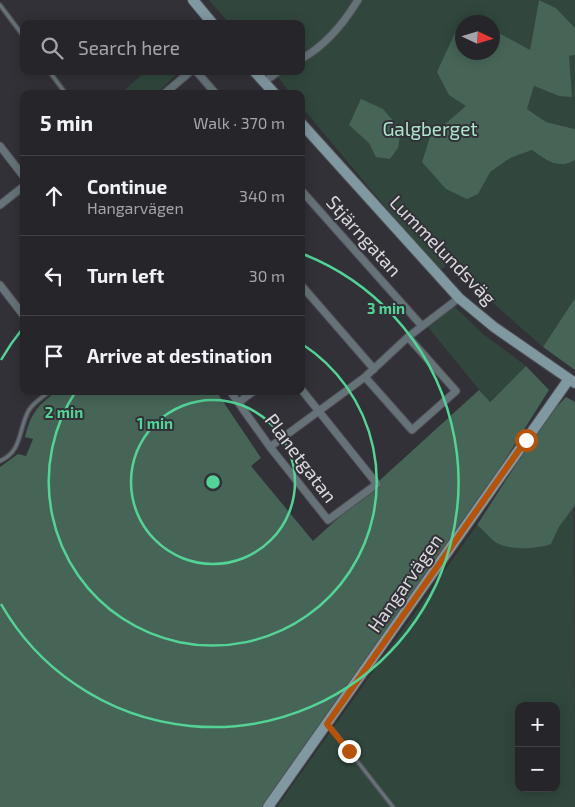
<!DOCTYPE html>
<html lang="en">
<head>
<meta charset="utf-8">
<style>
  :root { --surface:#262529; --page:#2e2d31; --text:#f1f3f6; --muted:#a4a5a8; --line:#424246 }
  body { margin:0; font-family:"Exo 2",sans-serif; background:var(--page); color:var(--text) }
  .controls { position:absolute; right:15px; bottom:15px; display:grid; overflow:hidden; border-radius:10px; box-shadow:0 2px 12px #0003 }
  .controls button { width:45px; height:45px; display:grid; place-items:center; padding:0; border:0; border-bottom:1px solid var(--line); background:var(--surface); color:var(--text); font:25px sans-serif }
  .compass { position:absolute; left:455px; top:15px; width:45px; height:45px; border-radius:50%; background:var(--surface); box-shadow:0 2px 12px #0003; rotate:94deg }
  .stop { position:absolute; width:15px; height:15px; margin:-11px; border:4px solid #b45309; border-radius:50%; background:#fff }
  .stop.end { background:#b45309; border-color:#fff; box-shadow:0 1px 5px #0008 }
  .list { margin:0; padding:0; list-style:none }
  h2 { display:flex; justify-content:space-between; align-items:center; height:65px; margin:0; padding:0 20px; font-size:21px }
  h2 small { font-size:16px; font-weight:400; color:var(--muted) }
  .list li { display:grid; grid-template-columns:32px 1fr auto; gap:15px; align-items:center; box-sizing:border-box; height:80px; padding:0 20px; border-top:1px solid var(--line) }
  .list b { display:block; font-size:19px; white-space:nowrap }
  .list p { margin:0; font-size:16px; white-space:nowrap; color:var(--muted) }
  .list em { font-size:16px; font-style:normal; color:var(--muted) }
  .icon { flex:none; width:28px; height:28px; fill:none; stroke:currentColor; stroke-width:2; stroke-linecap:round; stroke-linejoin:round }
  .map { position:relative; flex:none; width:575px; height:807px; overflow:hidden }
  .search { position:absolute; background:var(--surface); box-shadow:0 2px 12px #0003; left:20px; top:20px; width:285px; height:55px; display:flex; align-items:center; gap:12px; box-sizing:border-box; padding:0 18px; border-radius:10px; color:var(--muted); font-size:19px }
  .panel { position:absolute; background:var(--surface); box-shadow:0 2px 12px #0003; left:20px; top:90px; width:285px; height:305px; border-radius:10px }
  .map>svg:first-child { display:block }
</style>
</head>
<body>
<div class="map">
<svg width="575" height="807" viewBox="0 0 575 807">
  <rect width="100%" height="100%" fill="#323137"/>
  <path fill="#31473d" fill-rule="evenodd" d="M209,0H539L510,158L532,150C546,160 558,170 575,160V298L543,347L485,296L458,267L450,263L439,271L301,106V94H291L273,71H301V24H230ZM462,22H492V52H462Z
    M540,0H575V28L556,8Z
    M575,55V129L546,122L527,109L534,86L559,96L569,56Z
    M146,71H180L156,94H120Z
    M454,306L483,334L526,366L489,402L428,327Z
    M574,505L575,807H277L477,525L496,543L551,544L559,527ZM519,706H556V788H519Z"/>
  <path fill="#466557" d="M539,0L556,8L575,28V55L569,56L572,97L559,96L534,86L527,109L546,122L575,129V160C558,170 546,160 532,150L510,158L490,172L478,194L467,199L446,189L422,162L430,137L466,106L449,95L437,72L455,33L462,32V52H492L493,30L530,50Z
    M361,99L383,109L401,130L398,148L390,159L376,157L369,143L349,125Z
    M575,298V370L543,347Z
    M526,366L549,390L486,490L262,807H0V467L18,454L26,456L33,439L25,437C31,413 37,406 57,391H216L261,458L251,466L313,541L479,390L490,402Z
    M566,397L575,402V505L559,527L551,544C536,549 510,551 495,542C489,537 483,530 477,525L546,418Z"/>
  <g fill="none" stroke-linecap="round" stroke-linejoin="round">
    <defs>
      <path id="lane" d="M0,5L24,37
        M49,71L66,94
        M0,461C23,451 18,429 29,410C33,403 43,397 50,391
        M329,725L393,807"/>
      <path id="street" d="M301,59C325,46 344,23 358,0
        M196,71L216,94
        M264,82L279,71
        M164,94L191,71
        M0,146L24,177
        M301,190L422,326
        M0,205L24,186
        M0,285L24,316
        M301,285L374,369
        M365,377L412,430L456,391L408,337
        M230,391L270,447L328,520L377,484L301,389
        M239,402L254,391
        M270,447L365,377L408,337L459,298"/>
      <path id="secondary" d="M193,0L213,24
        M254,71L275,94
        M301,123L459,298L494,327L575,383
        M268,807L569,379"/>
    </defs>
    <use href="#lane" stroke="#504f55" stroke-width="5.5"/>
    <use href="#street" stroke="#504f55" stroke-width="9"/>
    <use href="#secondary" stroke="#504f55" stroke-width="12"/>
    <use href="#lane" stroke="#657378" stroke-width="3"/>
    <use href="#street" stroke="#657378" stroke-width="7"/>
    <use href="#secondary" stroke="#8098a0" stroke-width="10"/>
  </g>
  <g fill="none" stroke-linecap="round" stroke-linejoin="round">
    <path stroke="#b45309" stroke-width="6" d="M349,751L327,724L526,440"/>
  </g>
  <g fill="none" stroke="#53d396" stroke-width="2.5">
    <circle cx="213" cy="482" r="82"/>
    <path d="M302 344A164 164 0 1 1 76 391"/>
    <path d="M1 360A245 245 0 0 1 23 328M303 254A245 245 0 1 1 1 604"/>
  </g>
  <g text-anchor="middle" stroke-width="4" stroke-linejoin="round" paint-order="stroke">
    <g font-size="19" fill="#aae6cb" stroke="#323137">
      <text x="430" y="136">Galgberget</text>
    </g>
    <g font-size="19" fill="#d9d8dc" stroke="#323137">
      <text transform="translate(364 236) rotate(48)" y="7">Stjärngatan</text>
      <text transform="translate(443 250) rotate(46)" y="7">Lummelundsväg</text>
      <text transform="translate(301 458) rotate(53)" y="7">Planetgatan</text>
      <text transform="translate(405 583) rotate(-55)" y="7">Hangarvägen</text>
    </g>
  </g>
  <circle cx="213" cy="482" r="8" fill="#53d396" stroke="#323137" stroke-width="2.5"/>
  <g font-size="15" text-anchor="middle" font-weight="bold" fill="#53d396" stroke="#323137" stroke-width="4" stroke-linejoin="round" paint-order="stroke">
    <text x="386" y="314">3 min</text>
    <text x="64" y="418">2 min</text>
    <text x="155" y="429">1 min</text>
  </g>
</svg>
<div class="controls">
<button>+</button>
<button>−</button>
</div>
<svg class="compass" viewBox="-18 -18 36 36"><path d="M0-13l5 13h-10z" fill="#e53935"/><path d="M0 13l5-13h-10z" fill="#a4a5a8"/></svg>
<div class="stop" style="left:526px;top:440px"></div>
<div class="stop end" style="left:349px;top:751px"></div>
<div class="search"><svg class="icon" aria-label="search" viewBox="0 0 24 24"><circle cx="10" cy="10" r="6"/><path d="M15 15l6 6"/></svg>Search here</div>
<section class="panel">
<h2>5 min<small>Walk · 370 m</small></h2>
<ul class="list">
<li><svg class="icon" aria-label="ahead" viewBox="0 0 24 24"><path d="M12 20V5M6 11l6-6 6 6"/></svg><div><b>Continue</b><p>Hangarvägen</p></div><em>340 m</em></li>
<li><svg class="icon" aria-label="left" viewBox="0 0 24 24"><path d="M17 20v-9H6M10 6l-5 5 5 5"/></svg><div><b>Turn left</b></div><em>30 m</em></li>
<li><svg class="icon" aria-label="arrive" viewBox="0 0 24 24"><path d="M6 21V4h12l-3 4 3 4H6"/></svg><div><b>Arrive at destination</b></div></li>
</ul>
</section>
</div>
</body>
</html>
